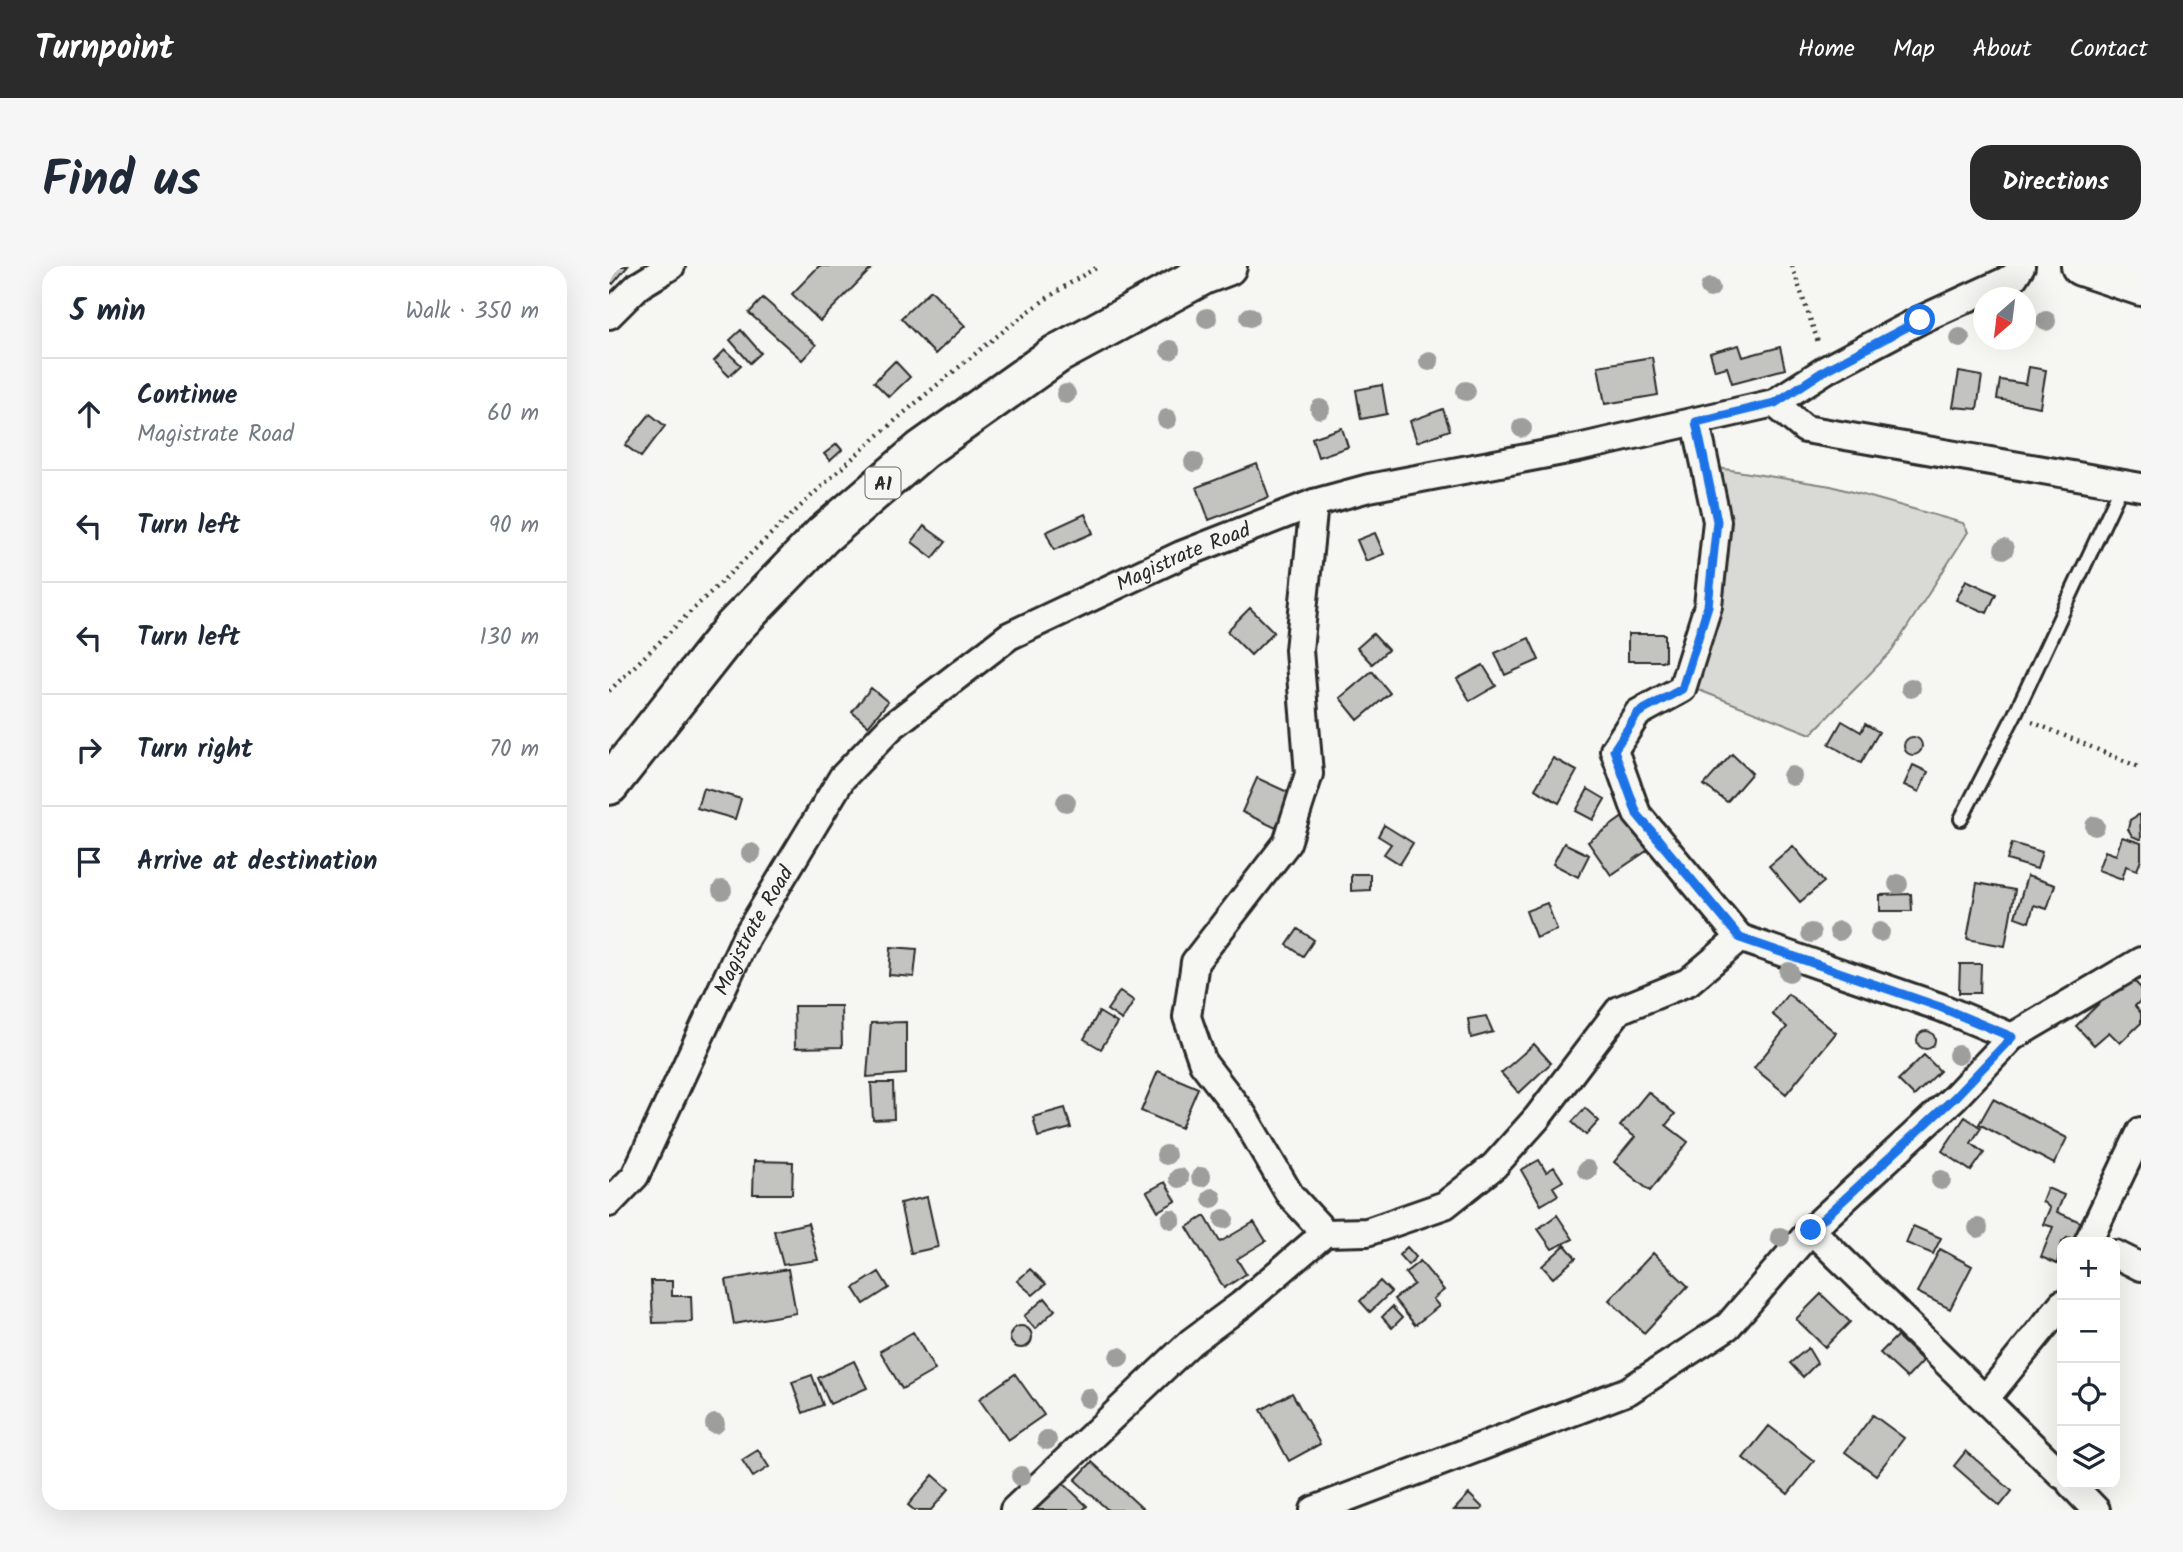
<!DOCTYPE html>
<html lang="en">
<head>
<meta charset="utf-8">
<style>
  :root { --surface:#fff; --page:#f6f6f7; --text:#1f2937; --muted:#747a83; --line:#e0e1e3; --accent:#2b2b2b }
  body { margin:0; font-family:Kalam,sans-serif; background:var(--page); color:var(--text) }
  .controls { position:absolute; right:21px; bottom:21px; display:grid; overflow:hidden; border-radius:14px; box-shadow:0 7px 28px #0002 }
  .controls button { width:63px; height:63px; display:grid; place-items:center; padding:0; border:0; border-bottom:2px solid var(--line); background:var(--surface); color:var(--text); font:35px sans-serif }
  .compass { position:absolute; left:1364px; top:21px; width:63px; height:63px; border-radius:50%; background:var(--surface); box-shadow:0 7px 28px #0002; rotate:208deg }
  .stop { position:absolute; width:21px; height:21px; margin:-16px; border:5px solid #1a73e8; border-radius:50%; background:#fff }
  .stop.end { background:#1a73e8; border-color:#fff; box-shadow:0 2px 7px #0008 }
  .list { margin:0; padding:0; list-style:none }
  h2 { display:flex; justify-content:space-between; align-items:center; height:91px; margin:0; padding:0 28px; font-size:30px }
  h2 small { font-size:23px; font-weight:400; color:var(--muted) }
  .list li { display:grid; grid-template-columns:46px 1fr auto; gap:21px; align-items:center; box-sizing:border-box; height:112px; padding:0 28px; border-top:2px solid var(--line) }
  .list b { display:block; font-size:26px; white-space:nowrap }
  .list p { margin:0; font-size:23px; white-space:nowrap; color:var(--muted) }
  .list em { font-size:23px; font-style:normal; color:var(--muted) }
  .icon { flex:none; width:38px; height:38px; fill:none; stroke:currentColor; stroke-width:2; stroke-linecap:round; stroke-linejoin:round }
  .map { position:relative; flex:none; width:1532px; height:1244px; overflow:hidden; border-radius:21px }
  header { display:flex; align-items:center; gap:42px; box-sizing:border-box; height:98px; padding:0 35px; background:var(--accent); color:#fff }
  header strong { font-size:33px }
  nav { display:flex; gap:38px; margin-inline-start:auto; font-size:24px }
  .intro { display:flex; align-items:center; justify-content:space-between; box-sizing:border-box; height:168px; padding:0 42px }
  h1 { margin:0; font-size:49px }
  .button { padding:18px 32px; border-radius:21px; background:var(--accent); color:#fff; font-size:24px; font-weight:700 }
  main { display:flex; gap:42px; padding:0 42px }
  aside { flex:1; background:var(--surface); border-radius:21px; box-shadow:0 7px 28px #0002 }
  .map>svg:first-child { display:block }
</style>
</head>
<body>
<header>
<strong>Turnpoint</strong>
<nav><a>Home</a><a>Map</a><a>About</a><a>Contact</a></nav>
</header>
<div class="intro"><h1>Find us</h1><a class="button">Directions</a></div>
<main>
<aside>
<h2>5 min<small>Walk · 350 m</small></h2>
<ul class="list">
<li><svg class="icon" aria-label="ahead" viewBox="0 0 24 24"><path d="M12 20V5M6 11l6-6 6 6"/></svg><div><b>Continue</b><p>Magistrate Road</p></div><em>60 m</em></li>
<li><svg class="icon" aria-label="left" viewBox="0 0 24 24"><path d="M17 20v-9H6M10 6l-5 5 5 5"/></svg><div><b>Turn left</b></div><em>90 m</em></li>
<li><svg class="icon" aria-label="left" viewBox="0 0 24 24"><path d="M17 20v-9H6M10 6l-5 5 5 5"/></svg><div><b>Turn left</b></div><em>130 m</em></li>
<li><svg class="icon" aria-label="right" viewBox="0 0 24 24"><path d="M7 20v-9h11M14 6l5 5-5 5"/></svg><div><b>Turn right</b></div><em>70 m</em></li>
<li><svg class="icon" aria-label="arrive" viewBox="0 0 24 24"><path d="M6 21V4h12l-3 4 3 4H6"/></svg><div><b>Arrive at destination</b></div></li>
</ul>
</aside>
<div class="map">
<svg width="1532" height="1244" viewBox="0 0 1532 1244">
  <rect width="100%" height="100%" fill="#f6f6f2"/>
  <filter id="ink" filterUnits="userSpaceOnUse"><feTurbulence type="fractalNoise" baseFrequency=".0143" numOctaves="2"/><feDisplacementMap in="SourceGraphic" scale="14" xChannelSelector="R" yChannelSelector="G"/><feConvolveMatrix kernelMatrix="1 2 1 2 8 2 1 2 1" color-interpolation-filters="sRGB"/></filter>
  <g filter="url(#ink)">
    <path fill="#d9d9d5" stroke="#828280" stroke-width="2" d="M1109,202L1222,220L1354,257L1359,266L1283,385L1202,468L1082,421Z"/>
    <path fill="#c3c3c0" stroke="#2b2b2b" stroke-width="2" d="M0,0H19L4,18L0,15Z
      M210,0H265L211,55L183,28Z
      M322,24L356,60L326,88L292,52Z
      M154,32L207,79L193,94L140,47Z
      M132,64L152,87L141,97L121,74Z
      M1130,79L1134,91L1171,81L1176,103L1123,117L1118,101L1106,104L1101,87Z
      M116,84L132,99L120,110L105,95Z
      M1043,91L1049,129L996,138L989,100Z
      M286,95L301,111L280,131L265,116Z
      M1420,101L1437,104L1431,141L1388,133L1391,114L1417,118Z
      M1350,106L1373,110L1368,143L1344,141Z
      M773,119L778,148L752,153L747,124Z
      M834,143L841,164L808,176L801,155Z
      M41,148L56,160L32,191L16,179Z
      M733,162L739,181L709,191L703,172Z
      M228,178L233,184L221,195L215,188Z
      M648,198L660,231L600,254L588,221Z
      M476,248L484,267L445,284L437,266Z
      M315,260L337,276L324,292L303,276Z
      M766,267L775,288L757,295L748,274Z
      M1357,314L1387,328L1378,347L1347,334Z
      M641,342L665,366L642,389L618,365Z
      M764,368L779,384L763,398L748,382Z
      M1019,368H1056V395H1019Z
      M920,372L930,394L896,409L886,387Z
      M874,399L887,420L861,435L848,413Z
      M763,405L781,427L749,454L731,432Z
      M262,422L279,436L259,460L243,446Z
      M1233,455L1252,466L1256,458L1270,466L1252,497L1220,478Z
      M1295 480a9 9 0 1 1 18 0a9 9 0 1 1-18 0Z
      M1123,488L1143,507L1118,536L1095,519Z
      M944,492L968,505L950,537L926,523Z
      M1304,499L1319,506L1310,526L1295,519Z
      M648,512L683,528L667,562L633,546Z
      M94,522L132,533L126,553L88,542Z
      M979,523L996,533L984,554L967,545Z
      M1018,548L1042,582L1002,609L979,576Z
      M1531,548L1532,573H1530L1523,570L1519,563L1521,554Z
      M775,559L804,577L791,598L775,588L782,578L769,570Z
      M1513,571L1532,577V594L1528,604L1517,600L1513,613L1489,604L1496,585L1507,589Z
      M955,577L980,589L969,611L944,598Z
      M1403,577L1433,586L1428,603L1398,594Z
      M1184,580L1215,616L1191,636L1160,600Z
      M742,608H761V624L742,625Z
      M1418,610L1446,619L1438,643L1425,639L1420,656L1406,651Z
      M1368,617L1406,624L1396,680L1358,673Z
      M1302,628L1303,645H1271V629Z
      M938,637L948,664L927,672L917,645Z
      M689,663L705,674L694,690L678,679Z
      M282,681L308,683L305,711L280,709Z
      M1351,698H1372L1371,727H1350Z
      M1519,709L1532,722V734L1526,740L1532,747V757L1511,777L1500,766L1485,779L1467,760Z
      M511,725L525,735L513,754L498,744Z
      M1179,728L1227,767L1177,828L1145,802L1178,761L1163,748Z
      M185,740H232L233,781L186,782Z
      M490,746L508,757L492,783L475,773Z
      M877,750L884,766L862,772L859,753Z
      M297,756V808L258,811L262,757Z
      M1308 774a9 9 0 1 1 18 0a9 9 0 1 1-18 0Z
      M925,778L942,797L910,827L892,807Z
      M1315,789L1331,805L1305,830L1289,814Z
      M549,805L589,822L572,862L532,845Z
      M262,817H284L285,853L264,854Z
      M1039,826L1066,848L1057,859L1079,876L1041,925L1005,896L1026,871L1011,860Z
      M1384,833L1458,872L1445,898L1370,858Z
      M456,842L462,862L429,871L424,851Z
      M976,842L990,855L977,869L963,856Z
      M1356,851L1372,862L1362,877L1375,887L1362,905L1333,885Z
      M930,894L937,906L945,901L954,915L944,921L949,929L932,939L912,904Z
      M145,895L184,896L183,928H144Z
      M556,916L567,935L549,945L538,926Z
      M1438,922L1455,929L1448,946L1474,957L1467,975L1459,971L1453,976L1448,998L1432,991L1444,961L1434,958L1441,942L1433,935Z
      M318,931L329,981L302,987L291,937Z
      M948,949L964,973L943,983L929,963Z
      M596,950L611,976L645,956L657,975L628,993L637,1008L615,1022L578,961Z
      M199,957L209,994L174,999L165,965Z
      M1304,960L1332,972L1324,988L1297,977Z
      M956,979L967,992L944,1012L933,1000Z
      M798,981L807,991L799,999L790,989Z
      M1331,983L1363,1000L1341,1043L1308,1026Z
      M1044,987L1079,1020L1035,1067L1000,1034Z
      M811,995L835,1024L824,1033L830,1040L806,1059L785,1033L805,1018L796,1007Z
      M179,1003L187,1047L125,1058L117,1014Z
      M421,1003L437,1018L424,1029L408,1015Z
      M270,1006L280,1022L255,1038L245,1022Z
      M42,1015H63V1030H82L83,1056L44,1057Z
      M771,1015L782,1026L761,1046L751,1035Z
      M1212,1028L1241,1056L1216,1081L1187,1053Z
      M436,1032L446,1044L426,1063L415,1050Z
      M783,1041L793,1052L783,1062L773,1051Z
      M401 1071a11 11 0 1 1 22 0a11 11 0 1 1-22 0Z
      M304,1066L326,1104L293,1123L271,1085Z
      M1288,1070L1314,1095L1298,1112L1271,1087Z
      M1199,1082L1208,1097L1194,1111L1181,1097Z
      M245,1095L258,1122L221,1138L209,1112Z
      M406,1108L435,1149L399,1174L370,1133Z
      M203,1109L214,1139L194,1147L183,1116Z
      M683,1127L711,1178L680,1195L652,1144Z
      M1264,1149L1295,1172L1267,1209L1236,1186Z
      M1160,1160L1205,1195L1179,1228L1134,1192Z
      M149,1184L160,1201L144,1211L133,1194Z
      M1357,1185L1403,1225L1391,1240L1345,1200Z
      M483,1196L535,1244H499L466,1214Z
      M324,1209L340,1223L322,1244H305L299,1239Z
      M450,1213L478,1240L474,1244H419Z
      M860,1228L874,1242L872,1244H845Z"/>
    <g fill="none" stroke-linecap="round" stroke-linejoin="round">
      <defs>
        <path id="lane" d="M1352,553L1406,448L1514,217"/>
        <g id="street">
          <path d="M0,49L29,20L62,0"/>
          <path d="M1165,137L1196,163L1532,221"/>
          <path d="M1087,156L1108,255L1099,340L1073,423L1029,447L1005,484L1028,548L1131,672"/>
          <path d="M705,237L690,384L700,508L678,577L586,696L578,751L594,797L634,849L681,929L716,967"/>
          <path id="s1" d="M0,937L26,910L137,671L233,512L282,461L400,370L572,289L705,237L760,222L969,182L1165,137L1218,103L1311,54L1405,11L1412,0"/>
          <path d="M1202,964L1453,1209"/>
          <path d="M1479,976L1532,865"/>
          <path d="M1506,988L1532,1001"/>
          <path d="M1377,1132L1453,1038"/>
          <path d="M1462,1218L1487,1244"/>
          <path d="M405,1244L582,1076L632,1039L716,967L758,966L836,939L885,900L928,852L1010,744L1079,716L1131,672L1331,741L1403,771"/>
          <path d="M705,1244L1019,1125L1119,1060L1202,964L1346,831L1403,771L1532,695"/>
        </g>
        <path id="primary" d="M1472,0L1532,20
          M0,519L124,362L214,269L313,184L448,88L594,9L618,0"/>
      </defs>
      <use href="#lane" stroke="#2b2b2b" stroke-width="18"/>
      <use href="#street" stroke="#2b2b2b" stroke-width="32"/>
      <use href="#primary" stroke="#2b2b2b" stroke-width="44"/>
      <path stroke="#2b2b2b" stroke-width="4.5" stroke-dasharray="2 5" stroke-linecap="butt" d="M1183,0L1210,79
        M0,425C114,315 226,201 349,102C394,65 439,27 491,0
        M1423,456L1532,502"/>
      <use href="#lane" stroke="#f6f6f2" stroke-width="12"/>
      <use href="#street" stroke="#f6f6f2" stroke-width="26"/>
      <use href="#primary" stroke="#f6f6f2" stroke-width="38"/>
    </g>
    <g fill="#9e9e9c">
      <circle cx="1101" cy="22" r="10"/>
      <circle cx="641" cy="51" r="10"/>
      <circle cx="598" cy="52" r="10"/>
      <circle cx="1437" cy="55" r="10"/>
      <circle cx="1351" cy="72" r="10"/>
      <circle cx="561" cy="84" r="10"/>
      <circle cx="820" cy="95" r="10"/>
      <circle cx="857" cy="125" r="10"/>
      <circle cx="457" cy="128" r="10"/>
      <circle cx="711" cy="143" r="10"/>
      <circle cx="558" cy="153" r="10"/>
      <circle cx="913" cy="162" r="10"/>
      <circle cx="585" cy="196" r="10"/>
      <circle cx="1395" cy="283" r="10"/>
      <circle cx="1302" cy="422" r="10"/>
      <circle cx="1183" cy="510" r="10"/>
      <circle cx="457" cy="536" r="10"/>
      <circle cx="1486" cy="560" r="10"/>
      <circle cx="142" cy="587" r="10"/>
      <circle cx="1289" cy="618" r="10"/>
      <circle cx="113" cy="624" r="10"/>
      <circle cx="1230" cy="665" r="10"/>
      <circle cx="1271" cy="666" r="10"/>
      <circle cx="1202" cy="667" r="10"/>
      <circle cx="1180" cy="706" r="10"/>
      <circle cx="1349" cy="789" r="10"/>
      <circle cx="557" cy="889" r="10"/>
      <circle cx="978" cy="904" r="10"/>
      <circle cx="592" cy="911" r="10"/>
      <circle cx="570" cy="912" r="10"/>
      <circle cx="1332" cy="914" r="10"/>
      <circle cx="603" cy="932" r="10"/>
      <circle cx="562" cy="953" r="10"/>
      <circle cx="615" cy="953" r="10"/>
      <circle cx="1369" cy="962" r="10"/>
      <circle cx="1171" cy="971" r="10"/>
      <circle cx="510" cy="1091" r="10"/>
      <circle cx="479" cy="1132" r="10"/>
      <circle cx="106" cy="1158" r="10"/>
      <circle cx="438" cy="1174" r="10"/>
      <circle cx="412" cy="1210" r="10"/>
    </g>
  </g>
  <g fill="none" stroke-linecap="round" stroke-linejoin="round" filter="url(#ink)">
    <path stroke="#1a73e8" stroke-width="9" d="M1202,964L1346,831L1403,771L1331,741L1131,672L1028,548L1005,484L1029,447L1073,423L1099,340L1108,255L1087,156L1166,137L1218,103L1311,54"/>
  </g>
  <g text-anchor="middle" stroke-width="5" stroke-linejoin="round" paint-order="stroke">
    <rect fill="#f6f6f2" stroke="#686867" stroke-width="2" x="256.5" y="201.5" width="35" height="31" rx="5"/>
    <g font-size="19" font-weight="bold" fill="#2b2b2b">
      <text x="274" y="224">A1</text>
    </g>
    <g font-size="21" fill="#2b2b2b" stroke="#f6f6f2">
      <text dy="7" stroke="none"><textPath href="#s1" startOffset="898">Magistrate Road</textPath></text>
      <text dy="7" stroke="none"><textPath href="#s1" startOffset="310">Magistrate Road</textPath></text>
    </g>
  </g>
</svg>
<div class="controls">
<button>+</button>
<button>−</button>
<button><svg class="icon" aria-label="locate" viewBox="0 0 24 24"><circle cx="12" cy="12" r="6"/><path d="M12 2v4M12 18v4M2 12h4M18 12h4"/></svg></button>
<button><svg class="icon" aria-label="layers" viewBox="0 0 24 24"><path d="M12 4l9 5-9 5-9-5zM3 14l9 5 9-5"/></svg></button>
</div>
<svg class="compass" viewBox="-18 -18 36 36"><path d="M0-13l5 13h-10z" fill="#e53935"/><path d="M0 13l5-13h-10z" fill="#747a83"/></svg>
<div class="stop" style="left:1311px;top:54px"></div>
<div class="stop end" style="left:1202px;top:964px"></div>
</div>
</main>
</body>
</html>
